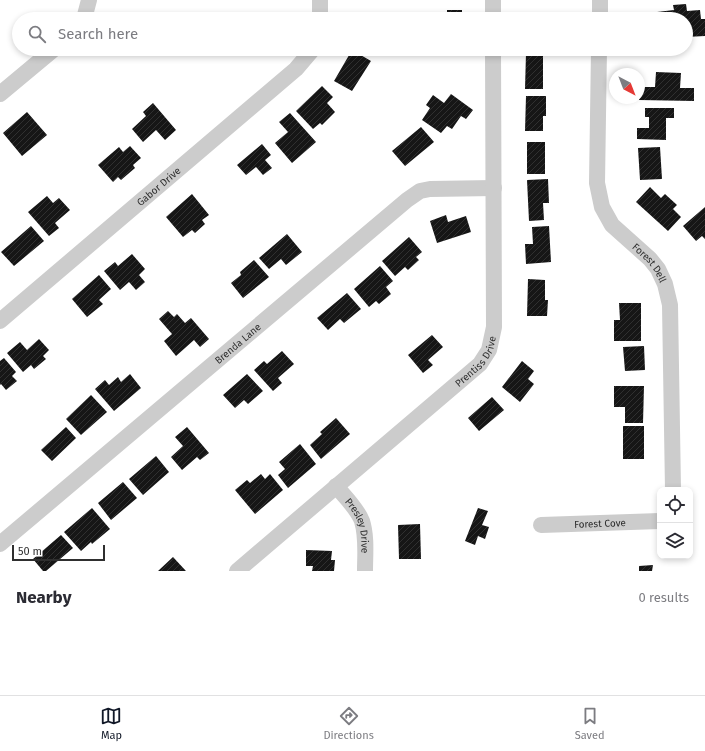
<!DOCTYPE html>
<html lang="en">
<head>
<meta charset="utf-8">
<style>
  :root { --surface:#fff; --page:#f2f2f3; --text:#2b2b33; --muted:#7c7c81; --line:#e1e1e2; --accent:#111827 }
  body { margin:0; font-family:"Fira Sans",sans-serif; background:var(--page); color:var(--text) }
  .controls { position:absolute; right:12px; bottom:12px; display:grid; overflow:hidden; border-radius:8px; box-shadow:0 2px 6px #0003 }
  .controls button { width:36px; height:36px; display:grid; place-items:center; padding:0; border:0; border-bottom:1px solid var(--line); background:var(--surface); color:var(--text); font:20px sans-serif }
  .compass { position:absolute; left:609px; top:68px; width:36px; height:36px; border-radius:50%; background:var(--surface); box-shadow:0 2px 6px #0003; rotate:138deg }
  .scale { position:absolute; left:12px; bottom:10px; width:93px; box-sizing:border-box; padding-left:4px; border:2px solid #2f2f2f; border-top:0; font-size:11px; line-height:14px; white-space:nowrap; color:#2f2f2f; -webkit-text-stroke:3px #fff; paint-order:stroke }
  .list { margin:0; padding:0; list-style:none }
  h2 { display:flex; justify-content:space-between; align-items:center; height:52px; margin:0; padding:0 16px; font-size:17px }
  h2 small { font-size:13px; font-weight:400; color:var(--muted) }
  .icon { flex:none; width:22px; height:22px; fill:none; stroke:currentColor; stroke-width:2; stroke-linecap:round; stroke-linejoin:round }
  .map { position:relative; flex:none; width:705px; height:571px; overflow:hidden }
  .search { position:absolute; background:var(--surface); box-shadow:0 2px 6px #0003; left:12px; right:12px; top:12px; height:44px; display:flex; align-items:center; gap:10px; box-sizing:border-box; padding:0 14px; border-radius:22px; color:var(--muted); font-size:15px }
  .sheet { height:124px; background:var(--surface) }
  nav { display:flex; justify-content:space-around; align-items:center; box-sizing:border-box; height:56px; border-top:1px solid var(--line); background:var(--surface); font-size:11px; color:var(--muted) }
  nav a { display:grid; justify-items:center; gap:2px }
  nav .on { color:var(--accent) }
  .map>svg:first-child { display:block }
</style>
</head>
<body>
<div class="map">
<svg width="705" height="571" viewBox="0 0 705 571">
  <defs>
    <pattern id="building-hatch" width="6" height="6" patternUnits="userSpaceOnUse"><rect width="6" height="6" fill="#161616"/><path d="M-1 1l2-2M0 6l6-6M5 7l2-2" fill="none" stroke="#303030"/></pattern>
  </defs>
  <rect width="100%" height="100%" fill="#fff"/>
  <path fill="url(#building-hatch)" d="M686,4L687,11L700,10L701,19H705V36L686,37V19H657V12L674,10L673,5Z
    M447,10H462V19H447Z
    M264,12L279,19H261Z
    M353,12H371V19H353Z
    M352,50L371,61L352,91L334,81Z
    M526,53H543V89H525Z
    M656,72L681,73L680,88H694V101L639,100V87H655Z
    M322,86L333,97L327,103L335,112L322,125L320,123L313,129L296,111Z
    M451,94L473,110L466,119L461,116L452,129L447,126L441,133L422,120L430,108L426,105L433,95L444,103Z
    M526,96H546V116H543V131H525Z
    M153,103L176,130L165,140L156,130L143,142L132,129L146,116L143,112Z
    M645,108H674V118H666V140L637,139V128H649V117H645Z
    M27,112L47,135L22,156L3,133Z
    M290,113L316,142L292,163L275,143L288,132L279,122Z
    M421,127L434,142L405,166L392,151Z
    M527,142H545V174H527Z
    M262,144L271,155L265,160L272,168L263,175L256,167L246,175L237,165Z
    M130,146L141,158L133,165L135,168L121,180L118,177L113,182L98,165L119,147L123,152Z
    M660,147L662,179L640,180L638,148Z
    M548,179L549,203H543L544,220L529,221L527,180Z
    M650,187L661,198L665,194L677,205L673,209L681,217L668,231L636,202Z
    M192,194L209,215L202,220L205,224L195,233L192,230L183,237L166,217Z
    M47,196L53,203L59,198L70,210L55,223L59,228L49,236L28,212Z
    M705,207V239L702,236L696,241L683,226Z
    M446,215L448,222L466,216L471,232L437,243L430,221Z
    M31,226L44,241L14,266L1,252Z
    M549,226L551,262L526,264L525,244H533L532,227Z
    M287,234L302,252L286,265L281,259L269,269L259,258Z
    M409,237L422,252L416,257L419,260L408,270L405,267L395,276L382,261Z
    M132,254L145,269L139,275L145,282L136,290L129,282L120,290L104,271L115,262L118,266Z
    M254,260L269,277L243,298L231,283L241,275L240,272Z
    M380,266L393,281L386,287L391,294L379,304L376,301L369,307L354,289Z
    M99,275L111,289L99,300L103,304L87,317L72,299Z
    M528,279L545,280V300H548L547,316H527Z
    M347,293L361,309L344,323L340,319L328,330L317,318Z
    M619,303H641V341H614V320H620Z
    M168,311L174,317L177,314L185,323L191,318L209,339L200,347L194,340L176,356L164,341L172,334L159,319Z
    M432,335L443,347L428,360L433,365L423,373L408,355Z
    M39,339L49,350L43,356L46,359L34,369L31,365L23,372L7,353L20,342L27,350Z
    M644,346L645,370L625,371L623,347Z
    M282,351L294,364L278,378L282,383L273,391L254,370L264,361L267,364Z
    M4,358L16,372L12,376L17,381L6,390L1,384L0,385V361Z
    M522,361L534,371L528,379L534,384L520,402L502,387Z
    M130,374L141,388L114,411L95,389L105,380L109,385L118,377L121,382Z
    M247,374L263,391L248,404L244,400L235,408L223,395Z
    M614,386H644L643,423H625V407H614Z
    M91,395L107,412L81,435L66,419Z
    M492,397L504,410L479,431L468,418Z
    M336,418L350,434L321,459L310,445L322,434L320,432Z
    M623,426H644V459H623Z
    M66,427L76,438L52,461L41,450Z
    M187,427L209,453L200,460L197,457L182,470L171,457L183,446L175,437Z
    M300,444L316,464L288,488L278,475L285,469L279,462Z
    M156,456L169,472L143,495L129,479Z
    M261,474L265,479L270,474L283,490L255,514L235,490L247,480L250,483Z
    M123,482L137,498L111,520L98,503Z
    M92,508L110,529L92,544L91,542L81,551L64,532Z
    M478,508L488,511L482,525L489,527L485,539L478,536L475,545L465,541Z
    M420,524L421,559H399L398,525Z
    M61,535L73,548L46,571H43L33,559Z
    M306,550L332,551L331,560H335L334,571H312L313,566H306Z
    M173,557L186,571H158Z
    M653,565L652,571H639V566Z"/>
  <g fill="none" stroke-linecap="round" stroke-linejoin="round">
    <g stroke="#ccc" stroke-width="16">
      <path d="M320,0V19"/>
      <path d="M493,0V19"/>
      <path d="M84,19L89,0"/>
      <path d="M600,19V0"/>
      <path id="s1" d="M599,49L597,183L602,207L612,225L650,259L658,269L665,284L670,305L673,490"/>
      <path d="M0,94L54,49"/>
      <path id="s2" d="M0,321L296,69L313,49"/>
      <path id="s3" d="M336,486C345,497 357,508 362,521C367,537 365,555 365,571"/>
      <path id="s4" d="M541,525L660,521"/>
      <path id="s5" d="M0,544L407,200L420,191L430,189L494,188"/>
      <path id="s6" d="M237,571L480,364L489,350L494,327L493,49"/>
    </g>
  </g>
  <g text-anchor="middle" stroke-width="4" stroke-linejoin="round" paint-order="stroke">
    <g font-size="10" fill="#2f2f2f" stroke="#fff">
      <text dy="4" stroke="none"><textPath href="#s2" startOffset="208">Gabor Drive</textPath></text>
      <text dy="4" stroke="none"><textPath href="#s1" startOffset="233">Forest Dell</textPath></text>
      <text dy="4" stroke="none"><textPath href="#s5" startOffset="311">Brenda Lane</textPath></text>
      <text dy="4" stroke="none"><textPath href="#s6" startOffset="319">Prentiss Drive</textPath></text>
      <text dy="4" stroke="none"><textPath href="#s4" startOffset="59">Forest Cove</textPath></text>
      <text dy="4" stroke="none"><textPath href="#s3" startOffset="47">Presley Drive</textPath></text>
    </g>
  </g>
</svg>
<div class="controls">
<button><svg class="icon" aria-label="locate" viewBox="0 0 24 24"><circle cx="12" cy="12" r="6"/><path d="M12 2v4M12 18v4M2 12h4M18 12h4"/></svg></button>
<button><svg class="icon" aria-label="layers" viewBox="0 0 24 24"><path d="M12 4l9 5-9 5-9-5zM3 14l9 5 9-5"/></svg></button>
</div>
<svg class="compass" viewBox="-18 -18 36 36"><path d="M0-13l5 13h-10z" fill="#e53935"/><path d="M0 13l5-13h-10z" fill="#7c7c81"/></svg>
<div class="scale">50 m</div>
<div class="search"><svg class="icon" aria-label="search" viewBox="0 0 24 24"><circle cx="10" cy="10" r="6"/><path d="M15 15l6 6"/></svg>Search here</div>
</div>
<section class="sheet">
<h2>Nearby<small>0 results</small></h2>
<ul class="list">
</ul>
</section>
<nav>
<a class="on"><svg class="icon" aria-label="map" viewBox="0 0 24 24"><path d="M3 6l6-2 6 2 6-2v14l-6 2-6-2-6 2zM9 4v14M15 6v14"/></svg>Map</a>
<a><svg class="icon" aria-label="directions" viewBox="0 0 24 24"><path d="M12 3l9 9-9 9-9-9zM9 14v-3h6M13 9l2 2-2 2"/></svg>Directions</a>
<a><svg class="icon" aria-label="saved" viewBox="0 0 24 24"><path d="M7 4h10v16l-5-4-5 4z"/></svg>Saved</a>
</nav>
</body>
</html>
